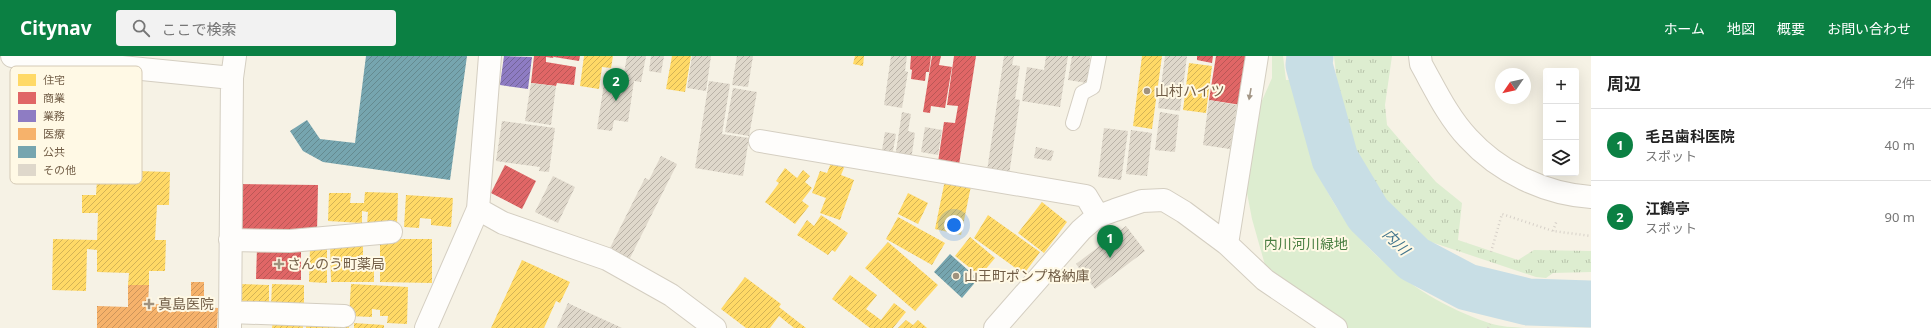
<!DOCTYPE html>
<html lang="ja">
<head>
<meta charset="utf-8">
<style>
  :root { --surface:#fff; --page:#f2f2f2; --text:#222; --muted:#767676; --line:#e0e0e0; --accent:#0b8043 }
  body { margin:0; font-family:"Noto Sans","Noto Sans JP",sans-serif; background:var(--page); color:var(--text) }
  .controls { position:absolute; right:12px; top:12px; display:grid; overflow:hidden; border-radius:4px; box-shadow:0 4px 16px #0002 }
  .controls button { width:36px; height:36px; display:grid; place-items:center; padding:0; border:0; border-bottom:1px solid var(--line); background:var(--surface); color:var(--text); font:20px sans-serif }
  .compass { position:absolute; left:1495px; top:12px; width:36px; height:36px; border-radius:50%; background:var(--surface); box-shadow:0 4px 16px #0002; rotate:236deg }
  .you { position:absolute; left:954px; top:169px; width:14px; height:14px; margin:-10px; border:3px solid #fff; border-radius:50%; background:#1a73e8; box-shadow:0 0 0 6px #1a73e833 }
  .badge { display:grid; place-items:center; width:26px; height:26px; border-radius:50%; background:var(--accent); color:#fff; font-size:13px; font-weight:700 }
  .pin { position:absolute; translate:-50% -33px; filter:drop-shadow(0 1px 2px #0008) }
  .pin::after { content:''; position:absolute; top:21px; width:14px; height:12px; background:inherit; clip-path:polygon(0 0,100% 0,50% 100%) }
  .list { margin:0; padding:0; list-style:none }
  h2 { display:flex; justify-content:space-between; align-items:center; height:52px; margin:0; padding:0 16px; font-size:17px }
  h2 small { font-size:13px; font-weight:400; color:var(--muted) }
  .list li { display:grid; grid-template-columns:26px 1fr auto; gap:12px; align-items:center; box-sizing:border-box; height:72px; padding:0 16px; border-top:1px solid var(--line) }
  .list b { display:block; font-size:15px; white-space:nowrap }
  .list p { margin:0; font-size:13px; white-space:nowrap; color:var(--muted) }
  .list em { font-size:13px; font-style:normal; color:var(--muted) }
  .icon { flex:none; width:22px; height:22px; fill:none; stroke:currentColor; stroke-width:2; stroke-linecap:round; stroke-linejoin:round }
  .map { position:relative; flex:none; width:1591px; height:272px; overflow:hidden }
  header { display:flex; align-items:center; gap:24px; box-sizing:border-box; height:56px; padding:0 20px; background:var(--accent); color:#fff }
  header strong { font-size:19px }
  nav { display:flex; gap:22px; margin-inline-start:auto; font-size:14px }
  .search { width:280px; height:36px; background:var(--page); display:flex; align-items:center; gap:10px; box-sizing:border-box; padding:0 14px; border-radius:4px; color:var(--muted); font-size:15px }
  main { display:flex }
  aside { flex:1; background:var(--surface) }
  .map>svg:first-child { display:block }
</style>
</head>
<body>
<header>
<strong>Citynav</strong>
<div class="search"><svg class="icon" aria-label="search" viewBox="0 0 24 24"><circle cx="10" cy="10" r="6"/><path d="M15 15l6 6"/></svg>ここで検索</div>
<nav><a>ホーム</a><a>地図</a><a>概要</a><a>お問い合わせ</a></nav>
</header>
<main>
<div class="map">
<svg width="1591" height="272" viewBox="0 0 1591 272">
  <defs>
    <pattern id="grass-tufts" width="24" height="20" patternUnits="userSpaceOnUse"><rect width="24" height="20" fill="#ddedd0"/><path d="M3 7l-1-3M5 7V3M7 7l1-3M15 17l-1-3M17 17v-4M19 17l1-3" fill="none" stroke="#b8c3ab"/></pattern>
    <pattern id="homes-hatch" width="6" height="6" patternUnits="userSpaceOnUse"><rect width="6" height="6" fill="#ffd966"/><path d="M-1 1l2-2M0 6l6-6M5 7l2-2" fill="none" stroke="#d3b356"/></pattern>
    <pattern id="shops-hatch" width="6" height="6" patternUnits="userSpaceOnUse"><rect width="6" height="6" fill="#e06666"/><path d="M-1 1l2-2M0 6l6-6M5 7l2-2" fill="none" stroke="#ba5756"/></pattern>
    <pattern id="offices-hatch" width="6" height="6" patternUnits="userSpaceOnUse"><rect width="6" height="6" fill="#8e7cc3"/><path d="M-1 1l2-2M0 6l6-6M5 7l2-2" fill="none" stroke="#736498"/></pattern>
    <pattern id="health-hatch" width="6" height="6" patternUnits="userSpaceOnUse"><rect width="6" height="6" fill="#f6b26b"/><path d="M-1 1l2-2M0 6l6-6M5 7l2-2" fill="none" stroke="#cc945a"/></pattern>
    <pattern id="public-hatch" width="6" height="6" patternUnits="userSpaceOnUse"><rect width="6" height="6" fill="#76a5af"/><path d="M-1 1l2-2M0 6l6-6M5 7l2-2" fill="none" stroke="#658a90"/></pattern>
    <pattern id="building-hatch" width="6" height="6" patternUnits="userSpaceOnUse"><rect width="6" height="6" fill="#dfd8cb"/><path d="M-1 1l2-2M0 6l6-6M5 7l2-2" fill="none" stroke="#b9b2a7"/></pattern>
  </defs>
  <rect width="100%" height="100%" fill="#f6f2e5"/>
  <path fill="url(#grass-tufts)" d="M1334,0H1392L1385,49L1387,69L1436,126L1462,147L1458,184L1518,204L1534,194L1591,195V216L1553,217L1546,222L1536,221L1425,184L1404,167L1384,142L1363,110L1347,75L1338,36Z"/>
  <path fill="#ddedd0" d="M1272,0H1283L1286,24H1292C1301,60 1308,97 1325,131C1358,196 1421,244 1489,267C1500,271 1514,271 1525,272H1347L1270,218L1265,209L1252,163L1247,137V123L1261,47L1272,22Z"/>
  <path fill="url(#homes-hatch)" d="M584,0H613L611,12L602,11L599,33L580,30Z
    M672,0H691L685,36L666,33Z
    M855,0H864L863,10L853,8Z
    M1142,0H1162L1152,73L1133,70Z
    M1189,7L1212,10L1206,57L1183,54Z
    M833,102L846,107L841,119L854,124L840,164L820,157L826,142L812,137L820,115L827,117Z
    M785,112L797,122L803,114L810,120L805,126L812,132L802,145L809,150L795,168L765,146L779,127L776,125Z
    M137,115L170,116L169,149H157L155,184H166L165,215H149V229H128L129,217L97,216V194L87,193L86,235L52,234L53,183L97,184L98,157H82V139H96L97,124L137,125Z
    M945,124L971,130L961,179L935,173Z
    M365,136L398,137L397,169L367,168L368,156L362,155V167L328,165L329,137H351L350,147H364Z
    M908,137L928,147L918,168L898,158Z
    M406,139L453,142L451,171L431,169V163L420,162L419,172L404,171Z
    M1042,146L1067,166L1044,197L1018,177Z
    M821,159L848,177L835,196L832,194L828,199L797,179L807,164L814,170Z
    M988,159L1040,196L1024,218L974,182Z
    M898,161L945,187L932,209L886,183Z
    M970,181L995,202L980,220L955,200Z
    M380,183H432V227L380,226Z
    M888,186L938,229L915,255L865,212Z
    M330,187H363V210H374V226H331Z
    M310,191L327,192V227L309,226Z
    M522,204L570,226L560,247L556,245L544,272H491Z
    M850,219L877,239L866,253L881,264L894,247L906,256L893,272H870L832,243Z
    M745,221L781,248L779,251L806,272H794L779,260L770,272H746L721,253Z
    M239,228L269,229V250L238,249Z
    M272,228L304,229V251L271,250Z
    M351,228L408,231L407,268L387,267L388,260H380V254L372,253V261L349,260Z
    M273,264L303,266V272H272Z
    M906,264L913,269L918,264L927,272H898Z
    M306,265L349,267V272H306Z
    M354,267L384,269V272H354Z"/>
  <path fill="url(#shops-hatch)" d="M534,0H554L553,2L546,1V6L576,11L574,29L557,27L556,30L531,27Z
    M554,0H580L579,5L554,1Z
    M911,0H931L929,16H926L925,25L911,23L912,14L910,13Z
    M932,0H941L939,9L952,11L945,52L931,50L930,57L923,56Z
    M954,0H976L959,109L938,106L944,66L955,67L958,50L947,49Z
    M1197,0H1213L1212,7L1197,4Z
    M1216,0H1248L1241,49L1209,44Z
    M505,109L536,125L522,153L491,137Z
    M236,128L318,129L317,176L240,175Z
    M257,192L301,193V224L256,223Z"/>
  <path fill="url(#offices-hatch)" d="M504,0L532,1L528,33L500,29Z"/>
  <path fill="url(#health-hatch)" d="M191,226H204V251L218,252L217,272H97V250L128,251V229H149L148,248L191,249Z"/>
  <path fill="url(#public-hatch)" d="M366,0H467L450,124L323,106L303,95L290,75L307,64L320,83L355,87Z
    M950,198L978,223L962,242L934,216Z"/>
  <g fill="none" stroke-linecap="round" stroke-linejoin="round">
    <path stroke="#c8dee5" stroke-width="47" d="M1310,0L1309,9L1335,103L1368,158L1414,203L1467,231L1528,246L1591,248"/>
  </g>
  <path fill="url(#building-hatch)" d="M627,0H646L641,26L634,25L628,66L614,64L612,75L597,73L606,15L624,17Z
    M651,0H664L661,17L649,15Z
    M692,0H711L706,35L687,32Z
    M737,0H753L748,31L732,29Z
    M891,0H907L905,15L908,16L902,52L884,49Z
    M1004,0H1014L1012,9L1020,10L1015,43L1020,44L1009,119L987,115Z
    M1046,0H1068L1060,51L1022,45L1027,11L1044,14Z
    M1072,0H1090L1087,27L1068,24Z
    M1165,0H1187L1180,55L1158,52Z
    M709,25L730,28L722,78L749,82L743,120L695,112Z
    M531,27L556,30L551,69L525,65Z
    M733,32L757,36L749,80L725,76Z
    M1209,44L1237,49L1230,93L1203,89Z
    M902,56L911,58L908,75L915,77L911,104L895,102Z
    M1160,56L1179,59L1175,96L1155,94Z
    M502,65L555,72L549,116L539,115L540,111L496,105Z
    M925,71L942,74L938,99L921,96Z
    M1104,72L1128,75L1121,124L1098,121Z
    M1131,74L1152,77L1147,120L1126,118Z
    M885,76L896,78L893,95L882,94Z
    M1036,91L1054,95L1051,105L1034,102Z
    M661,100L677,108L628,206L608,196L645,122L649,124Z
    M553,120L575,131L558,167L535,156Z
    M1126,170L1145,195L1095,233L1076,208Z
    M568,247L574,250L622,272H557Z"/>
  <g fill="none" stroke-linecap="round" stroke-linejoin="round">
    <defs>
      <path id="service" d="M1073,67L1082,37L1093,31L1099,0"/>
      <path id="minor" d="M12,0L232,22
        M760,85L1086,140L1098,160
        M478,153L503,167L607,203L671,239L715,272
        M230,184L290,185L391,176
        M1227,188L1257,0
        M230,256L344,260
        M230,272L232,22L235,0
        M426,272L478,153L490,0
        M995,272L1081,174L1096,161L1115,154L1142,145L1164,144L1184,156L1227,188L1265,224L1336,272"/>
      <path id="tertiary" d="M1420,0L1421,8C1435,33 1448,61 1468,82C1499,116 1545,138 1591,141"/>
    </defs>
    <use href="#service" stroke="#d4cec1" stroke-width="16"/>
    <use href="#minor" stroke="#d4cec1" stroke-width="24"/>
    <use href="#tertiary" stroke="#d4cec1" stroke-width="24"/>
    <path stroke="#d6d0c8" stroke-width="2.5" stroke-dasharray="1 3" stroke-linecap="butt" d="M1553,175L1557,164
      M1491,196L1502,158L1553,175L1591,180
      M1488,272L1490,268"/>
    <use href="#service" stroke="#fefdfb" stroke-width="14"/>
    <use href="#minor" stroke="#fefdfb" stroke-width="22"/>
    <use href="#tertiary" stroke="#fefdfb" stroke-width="22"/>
  </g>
  <defs><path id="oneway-solid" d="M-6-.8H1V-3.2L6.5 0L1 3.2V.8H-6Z"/></defs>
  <use fill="#a39686" href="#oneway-solid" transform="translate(1250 38) rotate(100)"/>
  <g fill="#a0927e" stroke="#fff9e5" stroke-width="1.5">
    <circle cx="1147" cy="35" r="4"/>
    <path d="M277 202h4v4h4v4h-4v4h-4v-4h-4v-4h4z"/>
    <circle cx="956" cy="220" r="4"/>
    <path d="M147 242h4v4h4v4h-4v4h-4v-4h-4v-4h4z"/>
  </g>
  <g text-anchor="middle" stroke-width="4" stroke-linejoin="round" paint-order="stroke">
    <g font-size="14" fill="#725e47" stroke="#fff9e5" text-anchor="start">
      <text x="1155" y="40">山村ハイツ</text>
      <text x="287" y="213">さんのう町薬局</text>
      <text x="964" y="225">山王町ポンプ格納庫</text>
      <text x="158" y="253">真島医院</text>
    </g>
    <g font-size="14" fill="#497e41" stroke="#fff9e5">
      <text x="1306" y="193">内川河川緑地</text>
    </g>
    <g font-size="15" font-style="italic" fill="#43758d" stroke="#fff9e5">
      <text transform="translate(1396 186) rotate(45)" y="5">内川</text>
    </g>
  </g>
  <rect x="10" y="10" width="132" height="118" rx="6" fill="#fff9e5" stroke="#d5cab6" stroke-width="1"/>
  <rect x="18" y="18" width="18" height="12" fill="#ffd966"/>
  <rect x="18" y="36" width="18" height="12" fill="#e06666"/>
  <rect x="18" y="54" width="18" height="12" fill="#8e7cc3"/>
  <rect x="18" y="72" width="18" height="12" fill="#f6b26b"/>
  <rect x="18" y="90" width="18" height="12" fill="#76a5af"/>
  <rect x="18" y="108" width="18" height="12" fill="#dfd8cb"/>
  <g font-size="11" fill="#725e47">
    <text x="43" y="28">住宅</text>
    <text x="43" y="46">商業</text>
    <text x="43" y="64">業務</text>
    <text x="43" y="82">医療</text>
    <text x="43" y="100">公共</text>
    <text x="43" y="118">その他</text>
  </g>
</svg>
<div class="controls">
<button>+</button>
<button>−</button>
<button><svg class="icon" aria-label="layers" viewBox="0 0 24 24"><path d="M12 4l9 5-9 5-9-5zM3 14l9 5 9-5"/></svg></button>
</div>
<svg class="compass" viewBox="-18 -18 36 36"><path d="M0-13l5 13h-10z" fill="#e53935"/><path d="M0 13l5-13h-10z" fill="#767676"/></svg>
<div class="you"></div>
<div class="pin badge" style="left:1110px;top:202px">1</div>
<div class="pin badge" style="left:616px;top:45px">2</div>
</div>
<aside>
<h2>周辺<small>2件</small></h2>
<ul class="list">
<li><span class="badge">1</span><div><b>毛呂歯科医院</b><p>スポット</p></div><em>40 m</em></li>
<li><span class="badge">2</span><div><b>江鶴亭</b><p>スポット</p></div><em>90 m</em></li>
</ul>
</aside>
</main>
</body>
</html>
